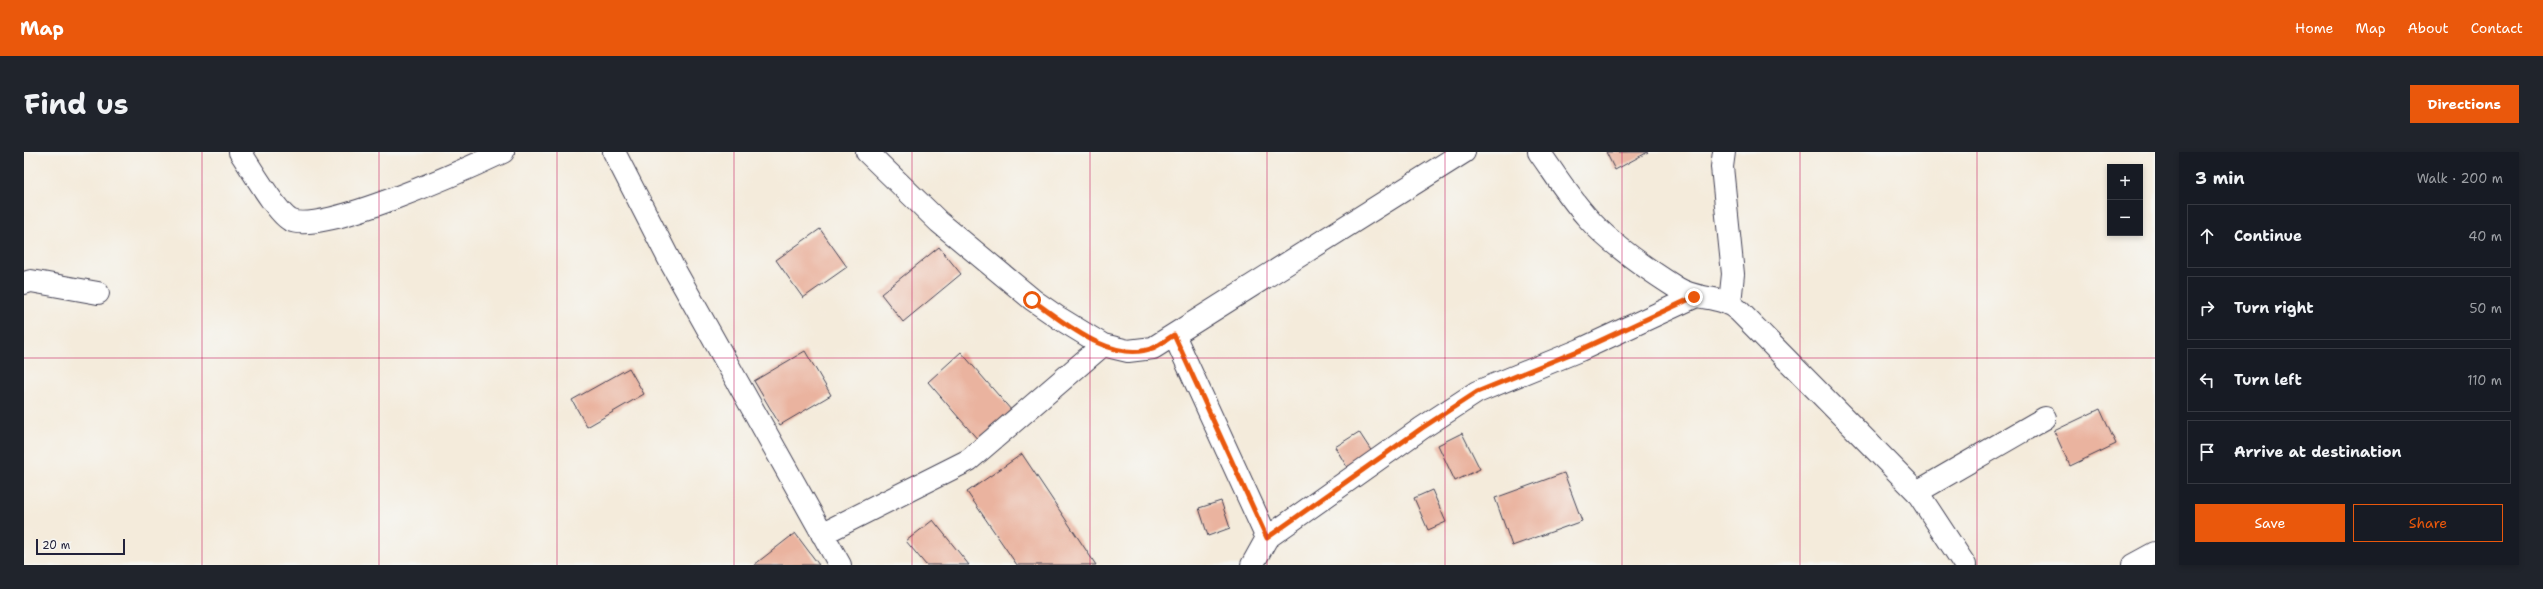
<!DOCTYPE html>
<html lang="en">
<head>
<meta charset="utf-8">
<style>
  :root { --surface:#171b24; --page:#20242c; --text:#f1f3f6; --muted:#9ea1a6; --line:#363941; --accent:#ea580c }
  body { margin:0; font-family:"Shantell Sans",sans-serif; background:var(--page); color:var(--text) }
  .controls { position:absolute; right:12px; top:12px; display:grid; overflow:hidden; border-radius:0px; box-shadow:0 2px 6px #0003 }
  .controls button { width:36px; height:36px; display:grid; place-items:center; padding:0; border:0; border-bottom:1px solid var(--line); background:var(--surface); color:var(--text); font:20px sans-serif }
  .scale { position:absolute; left:12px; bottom:10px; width:89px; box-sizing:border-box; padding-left:4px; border:2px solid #22223b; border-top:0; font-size:11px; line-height:14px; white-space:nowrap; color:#22223b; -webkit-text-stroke:3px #f6f6f2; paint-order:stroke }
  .stop { position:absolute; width:12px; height:12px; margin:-9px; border:3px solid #ea580c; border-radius:50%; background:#fff }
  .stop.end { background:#ea580c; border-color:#fff; box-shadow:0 1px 4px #0008 }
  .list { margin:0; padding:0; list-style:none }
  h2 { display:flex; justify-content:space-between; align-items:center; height:52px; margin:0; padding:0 16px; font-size:17px }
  h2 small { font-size:13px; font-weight:400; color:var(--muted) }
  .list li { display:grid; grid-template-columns:26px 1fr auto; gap:12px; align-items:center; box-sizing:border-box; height:64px; margin:0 8px 8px; padding:0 8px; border:1px solid var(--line); border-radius:0px }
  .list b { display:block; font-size:15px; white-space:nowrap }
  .list em { font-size:13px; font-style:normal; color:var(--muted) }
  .actions { display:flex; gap:8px; padding:12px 16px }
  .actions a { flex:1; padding:9px 0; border:1px solid var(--accent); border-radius:0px; text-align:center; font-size:14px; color:var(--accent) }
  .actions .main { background:var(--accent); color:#fff }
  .icon { flex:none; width:22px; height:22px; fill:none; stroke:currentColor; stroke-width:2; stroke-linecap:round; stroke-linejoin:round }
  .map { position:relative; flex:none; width:2131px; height:413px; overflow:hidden; border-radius:0px }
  header { display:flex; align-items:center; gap:24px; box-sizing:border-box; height:56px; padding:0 20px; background:var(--accent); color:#fff }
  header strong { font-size:19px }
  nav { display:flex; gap:22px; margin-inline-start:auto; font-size:14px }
  .intro { display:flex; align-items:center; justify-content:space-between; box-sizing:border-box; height:96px; padding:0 24px }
  h1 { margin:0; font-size:28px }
  .button { padding:10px 18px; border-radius:0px; background:var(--accent); color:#fff; font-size:14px; font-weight:700 }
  main { display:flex; gap:24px; padding:0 24px }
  aside { flex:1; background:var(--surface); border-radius:0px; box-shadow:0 2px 6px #0003 }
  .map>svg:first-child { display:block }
</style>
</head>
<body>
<header>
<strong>Map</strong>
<nav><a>Home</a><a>Map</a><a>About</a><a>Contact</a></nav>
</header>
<div class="intro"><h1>Find us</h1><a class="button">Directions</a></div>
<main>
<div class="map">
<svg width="2131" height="413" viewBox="0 0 2131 413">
  <rect width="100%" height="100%" fill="#f6f6f2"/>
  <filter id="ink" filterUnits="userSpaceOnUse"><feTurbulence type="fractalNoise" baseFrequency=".025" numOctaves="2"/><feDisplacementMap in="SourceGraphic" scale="8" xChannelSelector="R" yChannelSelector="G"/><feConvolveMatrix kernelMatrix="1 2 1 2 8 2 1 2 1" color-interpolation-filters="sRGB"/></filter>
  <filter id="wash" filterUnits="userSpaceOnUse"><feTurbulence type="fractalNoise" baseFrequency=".012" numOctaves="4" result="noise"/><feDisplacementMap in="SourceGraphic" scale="16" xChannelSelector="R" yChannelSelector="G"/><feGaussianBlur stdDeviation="0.9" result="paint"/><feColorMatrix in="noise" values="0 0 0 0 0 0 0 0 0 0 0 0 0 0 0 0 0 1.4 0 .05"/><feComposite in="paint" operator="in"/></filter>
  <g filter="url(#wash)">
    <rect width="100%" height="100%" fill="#f4ebdb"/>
    <g id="blocks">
      <path fill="#eab39f" d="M1582,0H1624L1591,18Z
        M796,77L823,115L779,146L752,108Z
        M915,95L937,122L879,170L857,142Z
        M781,199L807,243L756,273L730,229Z
        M937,200L988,259L955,289L904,230Z
        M605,216L620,242L563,275L548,248Z
        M2076,257L2092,292L2046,314L2030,279Z
        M1335,280L1348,300L1323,315L1311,295Z
        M1438,281L1456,317L1431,329L1414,293Z
        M998,302L1072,413H993L943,340Z
        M1540,321L1558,369L1488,394L1471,346Z
        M1408,338L1422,370L1404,378L1390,346Z
        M1197,349L1206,376L1184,384L1175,356Z
        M909,368L945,413H902L882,389Z
        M771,381L795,413H730Z"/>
    </g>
  </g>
  <g filter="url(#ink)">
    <use href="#blocks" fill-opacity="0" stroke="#424053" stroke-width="1"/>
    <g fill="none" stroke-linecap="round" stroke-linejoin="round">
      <defs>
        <path id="minor" d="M216,0C227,16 252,60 266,68C296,84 445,16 479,0
          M590,0L648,113L816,413
          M843,0L915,70L1009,148L1035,166L1079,193L1104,199L1129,196L1440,0
          M1515,0C1530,21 1545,45 1562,64C1585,91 1623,117 1653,136C1675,150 1695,141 1715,159L1893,340L1941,413
          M1700,0L1698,15L1709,122L1706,151
          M0,131L7,129L74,141
          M1150,183L1243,386
          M1893,340L2021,266
          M798,382L945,308L1079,193
          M1228,413L1243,386L1398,276L1453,240L1556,198L1670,145
          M2109,413L2131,401"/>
      </defs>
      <use href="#minor" stroke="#424053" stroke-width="24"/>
      <use href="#minor" stroke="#fff" stroke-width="22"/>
    </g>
  </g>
  <g fill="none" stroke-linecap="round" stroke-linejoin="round" filter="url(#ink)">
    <path stroke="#ea580c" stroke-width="5" d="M1008,148C1040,170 1087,212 1129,196C1136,193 1143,187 1150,183L1243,386L1398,276L1453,240L1556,198L1670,145"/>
  </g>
  <path fill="none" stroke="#c2185b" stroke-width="1" stroke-opacity="0.55" d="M178,0V413M355,0V413M533,0V413M710,0V413M888,0V413M1066,0V413M1243,0V413M1421,0V413M1598,0V413M1776,0V413M1953,0V413M0,206H2131"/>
</svg>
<div class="controls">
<button>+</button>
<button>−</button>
</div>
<div class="scale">20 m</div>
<div class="stop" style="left:1008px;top:148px"></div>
<div class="stop end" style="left:1670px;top:145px"></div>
</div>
<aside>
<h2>3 min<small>Walk · 200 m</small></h2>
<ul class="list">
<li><svg class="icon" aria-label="ahead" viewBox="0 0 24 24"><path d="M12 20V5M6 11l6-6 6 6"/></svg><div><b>Continue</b></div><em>40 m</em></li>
<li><svg class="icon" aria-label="right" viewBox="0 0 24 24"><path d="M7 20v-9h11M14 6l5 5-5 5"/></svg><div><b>Turn right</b></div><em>50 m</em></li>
<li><svg class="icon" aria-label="left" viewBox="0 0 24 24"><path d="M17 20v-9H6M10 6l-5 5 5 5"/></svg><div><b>Turn left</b></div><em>110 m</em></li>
<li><svg class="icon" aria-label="arrive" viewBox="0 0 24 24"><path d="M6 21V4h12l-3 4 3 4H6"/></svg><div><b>Arrive at destination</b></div></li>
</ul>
<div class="actions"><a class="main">Save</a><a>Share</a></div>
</aside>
</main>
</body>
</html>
